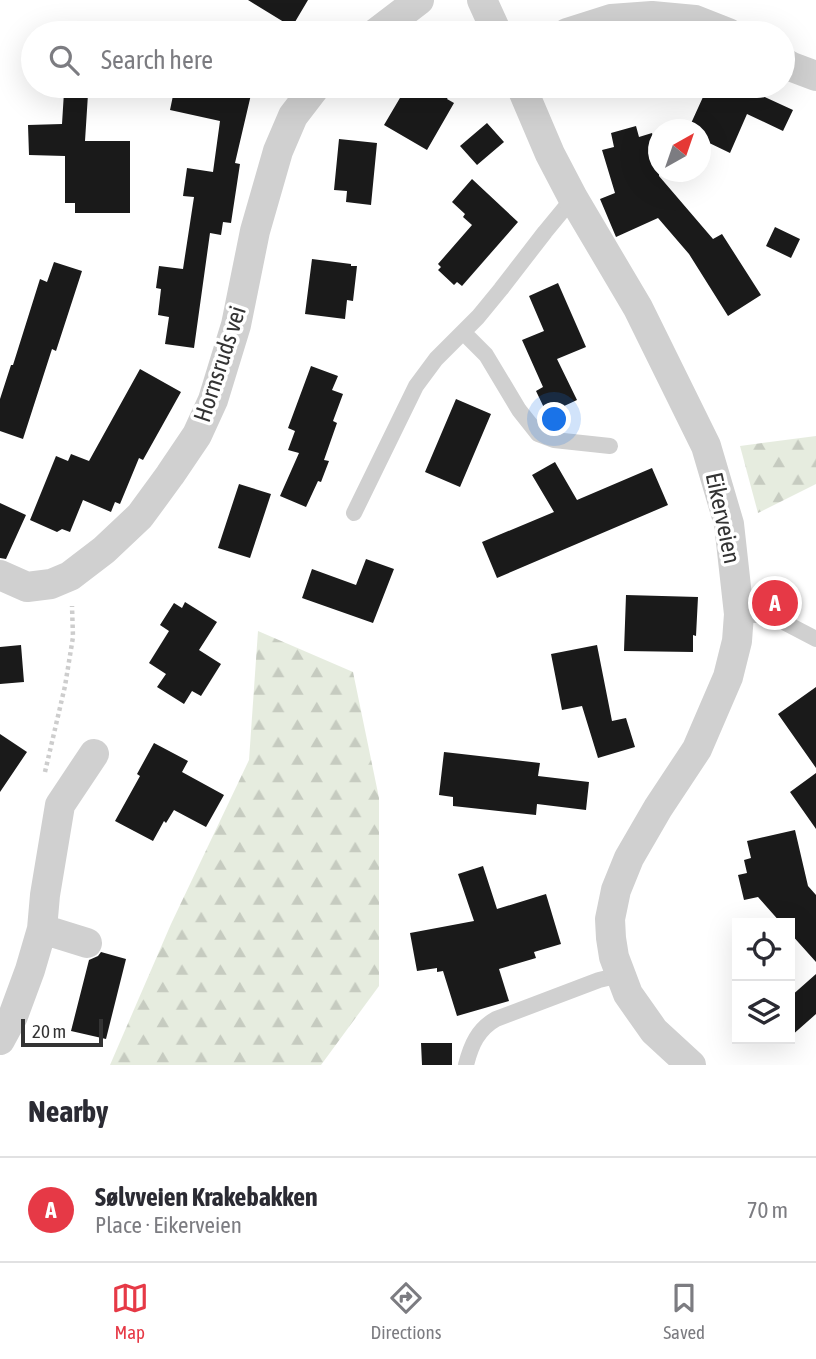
<!DOCTYPE html>
<html lang="en">
<head>
<meta charset="utf-8">
<style>
  :root { --surface:#fff; --page:#f7f7f7; --text:#2b2b33; --muted:#7c7c81; --line:#e1e1e2; --accent:#e63946 }
  body { margin:0; font-family:"Asap Condensed",sans-serif; background:var(--page); color:var(--text) }
  .controls { position:absolute; right:21px; bottom:21px; display:grid; overflow:hidden; border-radius:0px; box-shadow:0 7px 28px #0002 }
  .controls button { width:63px; height:63px; display:grid; place-items:center; padding:0; border:0; border-bottom:2px solid var(--line); background:var(--surface); color:var(--text); font:35px sans-serif }
  .compass { position:absolute; left:648px; top:119px; width:63px; height:63px; border-radius:50%; background:var(--surface); box-shadow:0 7px 28px #0002; rotate:40deg }
  .scale { position:absolute; left:21px; bottom:18px; width:82px; box-sizing:border-box; padding-left:7px; border:4px solid #333; border-top:0; font-size:19px; line-height:24px; white-space:nowrap; color:#333; -webkit-text-stroke:5px #fff; paint-order:stroke }
  .you { position:absolute; left:555px; top:420px; width:24px; height:24px; margin:-18px; border:5px solid #fff; border-radius:50%; background:#1a73e8; box-shadow:0 0 0 10px #1a73e833 }
  .badge { display:grid; place-items:center; width:46px; height:46px; border-radius:50%; background:var(--accent); color:#fff; font-size:23px; font-weight:700 }
  .pin { position:absolute; translate:-50% -50%; border:4px solid #fff; box-shadow:0 2px 7px #0006 }
  .list { margin:0; padding:0; list-style:none }
  h2 { display:flex; justify-content:space-between; align-items:center; height:91px; margin:0; padding:0 28px; font-size:30px }
  h2 small { font-size:23px; font-weight:400; color:var(--muted) }
  .list li { display:grid; grid-template-columns:46px 1fr auto; gap:21px; align-items:center; box-sizing:border-box; height:105px; padding:0 28px; border-top:2px solid var(--line) }
  .list b { display:block; font-size:26px; white-space:nowrap }
  .list p { margin:0; font-size:23px; white-space:nowrap; color:var(--muted) }
  .list em { font-size:23px; font-style:normal; color:var(--muted) }
  .icon { flex:none; width:38px; height:38px; fill:none; stroke:currentColor; stroke-width:2; stroke-linecap:round; stroke-linejoin:round }
  .map { position:relative; flex:none; width:816px; height:1065px; overflow:hidden }
  .search { position:absolute; background:var(--surface); box-shadow:0 7px 28px #0002; left:21px; right:21px; top:21px; height:77px; display:flex; align-items:center; gap:18px; box-sizing:border-box; padding:0 24px; border-radius:38px; color:var(--muted); font-size:26px }
  .sheet { height:196px; background:var(--surface) }
  nav { display:flex; justify-content:space-around; align-items:center; box-sizing:border-box; height:98px; border-top:2px solid var(--line); background:var(--surface); font-size:19px; color:var(--muted) }
  nav a { display:grid; justify-items:center; gap:4px }
  nav .on { color:var(--accent) }
  .map>svg:first-child { display:block }
</style>
</head>
<body>
<div class="map">
<svg width="816" height="1065" viewBox="0 0 816 1065">
  <defs>
    <pattern id="forest-firs" width="22" height="20" patternUnits="userSpaceOnUse" patternTransform="scale(1.75)"><rect width="22" height="20" fill="#e6ecdf"/><path d="M5 1l3.5 6h-7zM16 11l3.5 6h-7z" fill="#c6cbc0"/></pattern>
  </defs>
  <rect width="100%" height="100%" fill="#fff"/>
  <path fill="url(#forest-firs)" d="M816,436V484L758,513L740,446Z
    M258,631L353,672L379,798V986L321,1065H110L171,924L249,760Z"/>
  <path fill="#1a1a1a" d="M248,0H308L292,27Z
    M175,86H253L235,163L240,164L231,223L223,222L221,235L210,233L194,348L165,344L169,317L158,315L161,289L156,288L159,266L183,269L194,197L183,196L187,168L213,172L220,121L170,110Z
    M407,86H455L447,99L454,103L427,150L384,125Z
    M708,86H757L754,92L793,110L783,131L747,114L730,153L701,139V130H688Z
    M64,92L88,94L85,141H130V213H75V203H65V156L29,155L28,125L62,124Z
    M487,123L504,142L477,165L460,146Z
    M636,126L639,137L652,133L659,158V176L713,239L722,234L761,295L728,316L689,254L658,218L616,237L600,199L615,193L602,150L614,147L611,133Z
    M339,139L377,143L371,205L346,202L347,191L334,190Z
    M472,179L518,222L462,286L457,282L454,285L438,270L441,267L438,264L472,225L463,217L465,214L452,202Z
    M775,227L800,239L791,258L766,246Z
    M312,259L351,264V266H357L353,301L347,300L345,319L305,314Z
    M54,262L82,271L56,351L52,349L23,439L0,431V399L11,365H13L40,279L47,282Z
    M558,283L586,347L557,359L577,400L547,414L536,391L543,387L522,340L544,331L529,296Z
    M311,366L338,376L332,390L343,394L333,421L337,423L324,460L329,461L321,482L318,481L306,507L280,496L299,453L288,450L295,431L288,428Z
    M140,369L181,392L143,460L139,458L120,504L115,502L111,512L83,500L70,532L62,529L57,532L30,520L56,456L68,461L71,454L89,461Z
    M456,399L491,414L460,487L425,472Z
    M555,462L577,500L652,468L668,505L497,578L482,542L554,512L532,475Z
    M239,484L271,494L250,558L218,548Z
    M0,503L26,515L6,559L0,558Z
    M366,559L394,569L373,623L302,598L312,569L356,585Z
    M626,595L698,597L696,636L693,635V652L624,651Z
    M185,602L217,622L199,650L221,664L201,696L192,691L184,704L157,687L166,674L149,663L169,631L160,625L174,603L182,608Z
    M21,645L24,682L0,684V647Z
    M597,645L612,721L626,718L635,747L598,758L582,706L562,710L551,654Z
    M816,687V768L778,714Z
    M0,734L27,752L0,792Z
    M154,743L188,761L182,772L224,795L206,827L174,810L166,823L164,821L153,841L115,821L140,776L137,774Z
    M444,752L540,763L538,776L589,782L586,810L537,804L536,815L453,806V797L439,795Z
    M816,773V829L790,792Z
    M795,830L808,886L816,895V962L790,933V923H781L758,897L744,900L738,875L747,873L744,860L751,858L747,841Z
    M483,866L497,909L546,894L561,944L534,952L536,958L499,969L509,1001L457,1016L443,971L437,972V968L417,971L410,933L474,921L458,874Z
    M101,952L126,959L106,1039L71,1031L89,960L98,956Z
    M816,974V1014L790,1037V997Z
    M421,1043H452V1065H422Z"/>
  <g fill="none" stroke-linecap="round" stroke-linejoin="round">
    <path stroke="#cdcdcd" stroke-width="4.5" stroke-dasharray="3.5 3.5" stroke-linecap="butt" d="M45,772L65,686L73,637L72,606"/>
    <path stroke="#d0d0d0" stroke-width="16" d="M463,332L486,355L519,410L538,434L554,440L610,446
      M354,513L416,386L436,359L478,317L501,289L545,232L573,198
      M739,614L772,616L816,639
      M466,1065C471,1045 478,1029 496,1019L599,980L620,975"/>
    <path stroke="#d0d0d0" stroke-width="30" d="M482,0L497,33
      M376,33L419,0
      M567,33L611,19L652,16L695,20L728,33
      M783,62L792,67L816,76
      M521,86L550,154L573,198L638,308L706,446L729,524L739,614L737,641L728,677L697,749L658,808L629,858L616,890L610,919L611,938L614,957L628,994L654,1031L691,1065
      M0,575L27,587L51,584L70,576L104,550L140,516L170,475L197,435L213,400L236,325L255,231L278,151L293,116L316,86
      M42,929L87,943
      M0,1040L13,1016L30,970L42,929L45,895L60,805L94,754"/>
  </g>
  <g text-anchor="middle" stroke-width="7" stroke-linejoin="round" paint-order="stroke">
    <g font-size="24" fill="#333" stroke="#fff">
      <text transform="translate(220 364) rotate(-72)" y="8">Hornsruds vei</text>
      <text transform="translate(723 518) rotate(78)" y="8">Eikerveien</text>
    </g>
  </g>
</svg>
<div class="controls">
<button><svg class="icon" aria-label="locate" viewBox="0 0 24 24"><circle cx="12" cy="12" r="6"/><path d="M12 2v4M12 18v4M2 12h4M18 12h4"/></svg></button>
<button><svg class="icon" aria-label="layers" viewBox="0 0 24 24"><path d="M12 4l9 5-9 5-9-5zM3 14l9 5 9-5"/></svg></button>
</div>
<svg class="compass" viewBox="-18 -18 36 36"><path d="M0-13l5 13h-10z" fill="#e53935"/><path d="M0 13l5-13h-10z" fill="#7c7c81"/></svg>
<div class="scale">20 m</div>
<div class="you"></div>
<div class="pin badge" style="left:775px;top:603px">A</div>
<div class="search"><svg class="icon" aria-label="search" viewBox="0 0 24 24"><circle cx="10" cy="10" r="6"/><path d="M15 15l6 6"/></svg>Search here</div>
</div>
<section class="sheet">
<h2>Nearby<small></small></h2>
<ul class="list">
<li><span class="badge">A</span><div><b>Sølvveien Krakebakken</b><p>Place · Eikerveien</p></div><em>70 m</em></li>
</ul>
</section>
<nav>
<a class="on"><svg class="icon" aria-label="map" viewBox="0 0 24 24"><path d="M3 6l6-2 6 2 6-2v14l-6 2-6-2-6 2zM9 4v14M15 6v14"/></svg>Map</a>
<a><svg class="icon" aria-label="directions" viewBox="0 0 24 24"><path d="M12 3l9 9-9 9-9-9zM9 14v-3h6M13 9l2 2-2 2"/></svg>Directions</a>
<a><svg class="icon" aria-label="saved" viewBox="0 0 24 24"><path d="M7 4h10v16l-5-4-5 4z"/></svg>Saved</a>
</nav>
</body>
</html>
